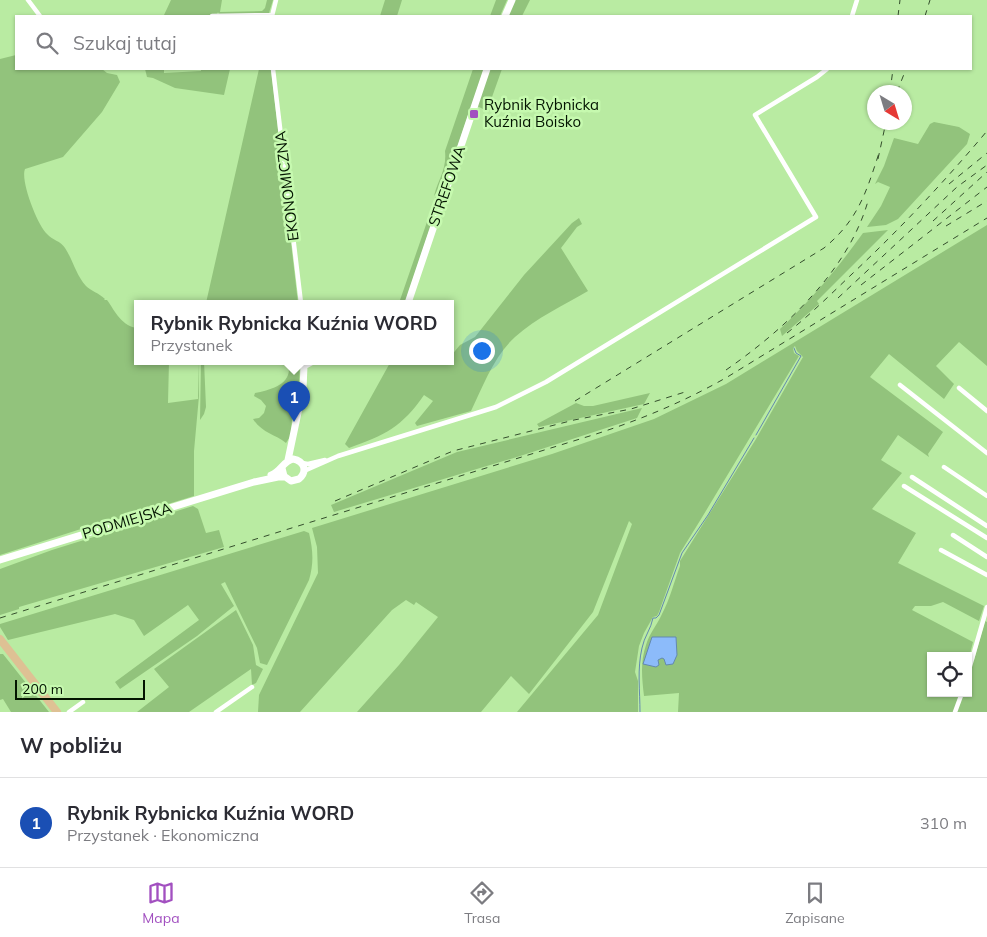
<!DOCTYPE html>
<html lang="pl">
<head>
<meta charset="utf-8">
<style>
  :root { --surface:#fff; --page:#f2f2f3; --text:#2b2b33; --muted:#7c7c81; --line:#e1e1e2; --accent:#a250c0 }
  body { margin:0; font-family:Mulish,sans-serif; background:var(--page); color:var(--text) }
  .controls { position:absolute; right:15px; bottom:15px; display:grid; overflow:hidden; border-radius:0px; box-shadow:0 1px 4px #0004 }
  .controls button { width:45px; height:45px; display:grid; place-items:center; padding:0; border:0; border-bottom:1px solid var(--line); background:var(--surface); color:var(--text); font:25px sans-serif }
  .compass { position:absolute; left:867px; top:85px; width:45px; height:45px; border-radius:50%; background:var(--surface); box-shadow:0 1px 4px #0004; rotate:142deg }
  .scale { position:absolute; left:15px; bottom:12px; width:130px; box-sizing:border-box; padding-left:5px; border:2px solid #031400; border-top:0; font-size:14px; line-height:18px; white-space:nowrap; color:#031400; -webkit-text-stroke:4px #c6f9af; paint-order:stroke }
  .you { position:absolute; left:481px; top:350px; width:18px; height:18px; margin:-12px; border:4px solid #fff; border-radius:50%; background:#1a73e8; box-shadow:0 0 0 8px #1a73e833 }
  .badge { display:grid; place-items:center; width:32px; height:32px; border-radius:50%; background:var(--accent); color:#fff; font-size:16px; font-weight:700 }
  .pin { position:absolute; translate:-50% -41px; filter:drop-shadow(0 1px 2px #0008) }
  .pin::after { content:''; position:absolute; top:26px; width:18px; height:15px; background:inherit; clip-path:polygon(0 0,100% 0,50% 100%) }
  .popup { position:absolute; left:134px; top:300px; width:320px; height:65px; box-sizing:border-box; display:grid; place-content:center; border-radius:0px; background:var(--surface); filter:drop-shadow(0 1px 4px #0005); font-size:16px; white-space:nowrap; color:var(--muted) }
  .popup b { font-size:19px; color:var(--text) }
  .popup::after { content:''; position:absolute; left:50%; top:100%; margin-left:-10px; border:10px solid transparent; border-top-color:var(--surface) }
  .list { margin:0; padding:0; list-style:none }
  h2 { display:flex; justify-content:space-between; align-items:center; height:65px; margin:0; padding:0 20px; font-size:21px }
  h2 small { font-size:16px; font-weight:400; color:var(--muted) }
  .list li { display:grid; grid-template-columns:32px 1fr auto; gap:15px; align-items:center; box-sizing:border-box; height:90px; padding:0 20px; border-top:1px solid var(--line) }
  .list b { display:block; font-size:19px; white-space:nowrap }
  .list p { margin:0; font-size:16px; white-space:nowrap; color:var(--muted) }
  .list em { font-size:16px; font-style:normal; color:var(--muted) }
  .icon { flex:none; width:28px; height:28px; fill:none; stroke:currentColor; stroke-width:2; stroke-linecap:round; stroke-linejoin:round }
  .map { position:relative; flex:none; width:987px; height:712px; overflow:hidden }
  .search { position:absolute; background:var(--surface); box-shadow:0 1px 4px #0004; left:15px; right:15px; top:15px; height:55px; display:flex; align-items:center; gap:12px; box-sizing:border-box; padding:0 18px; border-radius:0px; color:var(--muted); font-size:19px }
  .sheet { height:155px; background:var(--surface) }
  nav { display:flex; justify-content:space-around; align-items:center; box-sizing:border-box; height:70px; border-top:1px solid var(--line); background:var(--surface); font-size:14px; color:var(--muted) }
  nav a { display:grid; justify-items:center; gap:2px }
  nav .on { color:var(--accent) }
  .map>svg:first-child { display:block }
</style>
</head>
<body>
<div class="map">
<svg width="987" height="712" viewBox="0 0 987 712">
  <rect width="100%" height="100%" fill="#b9eba2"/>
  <path fill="#92c37c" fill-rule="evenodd" d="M171,0H222L220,12L262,11L265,8L267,0H273L269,13L219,15L218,12L217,15H164Z
    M385,0H402L397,16H380Z
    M496,0H507L500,16H490Z
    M515,0H530L522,16H508Z
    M16,55V69H102L107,73L117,75L120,82L102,112L63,157L25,169C20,181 38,226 47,234C52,240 61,241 65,248C73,260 76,275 86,286C91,291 99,293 105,299L104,300H107C115,311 122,327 138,328V361H169L168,403L198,399L199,361V396L194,451V496L119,519H112L0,555V59Z
    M145,69H164V73L201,71V69H230L224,95L175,88L153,78L147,77Z
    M259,69H271L298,303H206Z
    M473,69H484L458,145L453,152L449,164H447L445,177L448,169V174L405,303H399L438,190L434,196C438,179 447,170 445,151Z
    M489,69H502L487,111L477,106Z
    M934,122L959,127L970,134L967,144L898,219L886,225L867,227L881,206L890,187L878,182L875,184L884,166L894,138L918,144L930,124Z
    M579,218L582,224L577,227L561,248L588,291C564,305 536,318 515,337C494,356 483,386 471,411L417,426L415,423L433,401L424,395C402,427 385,435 349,448L345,444L391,361H441L446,362L450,361V357L460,345L475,337L524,275L572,223Z
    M987,225V366L959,342L936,366L954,384L944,399L889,354L870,377L943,432L928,454L929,457L898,435L881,460L902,473L872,509L916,533L898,563L984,606L979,621L943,602L931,606H915L912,610L973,642L969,658L974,660L985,621L987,622V712H678L679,693L644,696C642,679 640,662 646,645C649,634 657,625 662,614C670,599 674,582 680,566V561L756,439L803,357L797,351L795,346L793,348L794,353L799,356L701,519L680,553L659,612L657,616L653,617L644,633L639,646L635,672L638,681V712H517L598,615L632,524L629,521L593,612L529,694L511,676L481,712H357L399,665L438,617L416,602L414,605L406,600L392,610L300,712H258L259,695L318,573L317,547L312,528L552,454L654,419L726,384ZM931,656H968V693H931Z
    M888,230L817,301L819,304L782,336L780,329C811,300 838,268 863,233Z
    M201,361H204L206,407L204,414L200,420Z
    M287,361H300L299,387L292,417L291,435L286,443C275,434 262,433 253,419L259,418L264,413L266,406L261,400L254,396L255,393C271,390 296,383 287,361Z
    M650,393L644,404L539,427L537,424L576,403L584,406H593Z
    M642,408L637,418L517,457L334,512L331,505L457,452Z
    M193,506L198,509L206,533L219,530L224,547L19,607V609L0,615V569L52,550Z
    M304,531L309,533C313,550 314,563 309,580L267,665L260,663L257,648L225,582L221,584L234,606L197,636L120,689L115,682L199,620L188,605L144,636L134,620L115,614L8,640L0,627V624Z
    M236,610L253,645L256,665L263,669L256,683L252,685L251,669L189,712H137L169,687L154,669Z
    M0,654H3L49,712H11L3,699L0,700Z"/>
  <path fill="#8cbbfa" stroke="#6389af" d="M652,637H676L677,655L673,664L666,665L664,659L662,658L658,660L659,665L656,667L643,664Z"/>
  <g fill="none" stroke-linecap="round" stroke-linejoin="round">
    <path stroke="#6389af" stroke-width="1" d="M756,435L801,356L796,353L794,348
      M640,712C640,691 637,669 642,648C644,637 651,629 653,618H656L659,615L682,553L708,515L754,438"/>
    <path stroke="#fff" stroke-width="4.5" d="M28,0L40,16
      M212,16L272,15
      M272,16L276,0
      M852,16L857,0
      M273,69L301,303
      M900,385L987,453
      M959,388L987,411
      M302,463L308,464L325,460
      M944,467L987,496
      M304,471L338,456L496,407L546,382L816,217L755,115L817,77L827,69
      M912,477L987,526
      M904,486L987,538
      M953,535L987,557
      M941,550L987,575
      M968,673L987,607
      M69,712L83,702
      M216,712L252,687
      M955,712L962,693"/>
    <path stroke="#fff" stroke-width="7" d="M505,16L512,0
      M408,303L487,69
      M288,460L303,389L304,366L313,361
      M271,475C281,472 283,461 293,459C304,461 308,471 299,479L291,481L284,476L282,468
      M0,560L254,482L278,477H285"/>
    <path stroke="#dec194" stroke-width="8" d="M0,639L57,712"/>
    <path stroke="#344e2c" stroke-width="1" stroke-dasharray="6 6" stroke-linecap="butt" d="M898,16L900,0
      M925,16L930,0
      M890,92L893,69
      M897,92L906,69
      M878,159L886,122
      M949,184L987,153
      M933,221L987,172
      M946,226L987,201
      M861,285L987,187
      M838,298L957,187L987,165
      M787,333C810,315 831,294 852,274C900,229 945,181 987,131
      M726,370C785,329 848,271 868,201
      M575,401L824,248C858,220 866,193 879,153
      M335,501L453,451L574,420L631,409L685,392
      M0,618L593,435C640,420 686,401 729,376L987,218"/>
  </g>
  <rect fill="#a250c0" stroke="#c6f9af" stroke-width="2" x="469" y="109" width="10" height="10" rx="2.5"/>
  <g text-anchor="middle" stroke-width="5" stroke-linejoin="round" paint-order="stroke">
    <g font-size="15" fill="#031400" stroke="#c6f9af" text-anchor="start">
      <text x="484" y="110">Rybnik Rybnicka<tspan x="484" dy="17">Kuźnia Boisko</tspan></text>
    </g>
    <g font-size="15" fill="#031400" stroke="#c6f9af">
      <text transform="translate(287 186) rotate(-97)" y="5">EKONOMICZNA</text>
      <text transform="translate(447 186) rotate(-71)" y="5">STREFOWA</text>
      <text transform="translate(127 521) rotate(-17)" y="5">PODMIEJSKA</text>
    </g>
  </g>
</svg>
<div class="controls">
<button><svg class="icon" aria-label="locate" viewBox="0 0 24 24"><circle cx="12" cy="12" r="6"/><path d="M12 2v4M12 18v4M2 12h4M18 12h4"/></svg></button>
</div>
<svg class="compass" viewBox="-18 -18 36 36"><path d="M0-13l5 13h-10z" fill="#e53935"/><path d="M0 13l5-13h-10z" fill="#7c7c81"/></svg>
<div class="scale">200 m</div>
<div class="you"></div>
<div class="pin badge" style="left:294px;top:422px;background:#1a4fb4">1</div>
<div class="popup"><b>Rybnik Rybnicka Kuźnia WORD</b>Przystanek</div>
<div class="search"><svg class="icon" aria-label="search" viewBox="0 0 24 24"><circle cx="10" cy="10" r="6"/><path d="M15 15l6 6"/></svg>Szukaj tutaj</div>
</div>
<section class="sheet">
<h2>W pobliżu<small></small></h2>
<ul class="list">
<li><span class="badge" style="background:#1a4fb4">1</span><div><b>Rybnik Rybnicka Kuźnia WORD</b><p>Przystanek · Ekonomiczna</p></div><em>310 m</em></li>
</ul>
</section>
<nav>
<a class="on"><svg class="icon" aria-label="map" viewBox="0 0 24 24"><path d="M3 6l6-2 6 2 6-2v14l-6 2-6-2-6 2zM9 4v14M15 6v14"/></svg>Mapa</a>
<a><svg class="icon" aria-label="directions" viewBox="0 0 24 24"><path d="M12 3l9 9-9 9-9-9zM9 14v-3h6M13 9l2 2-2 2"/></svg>Trasa</a>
<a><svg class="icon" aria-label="saved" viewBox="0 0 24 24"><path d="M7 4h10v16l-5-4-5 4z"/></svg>Zapisane</a>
</nav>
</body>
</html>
